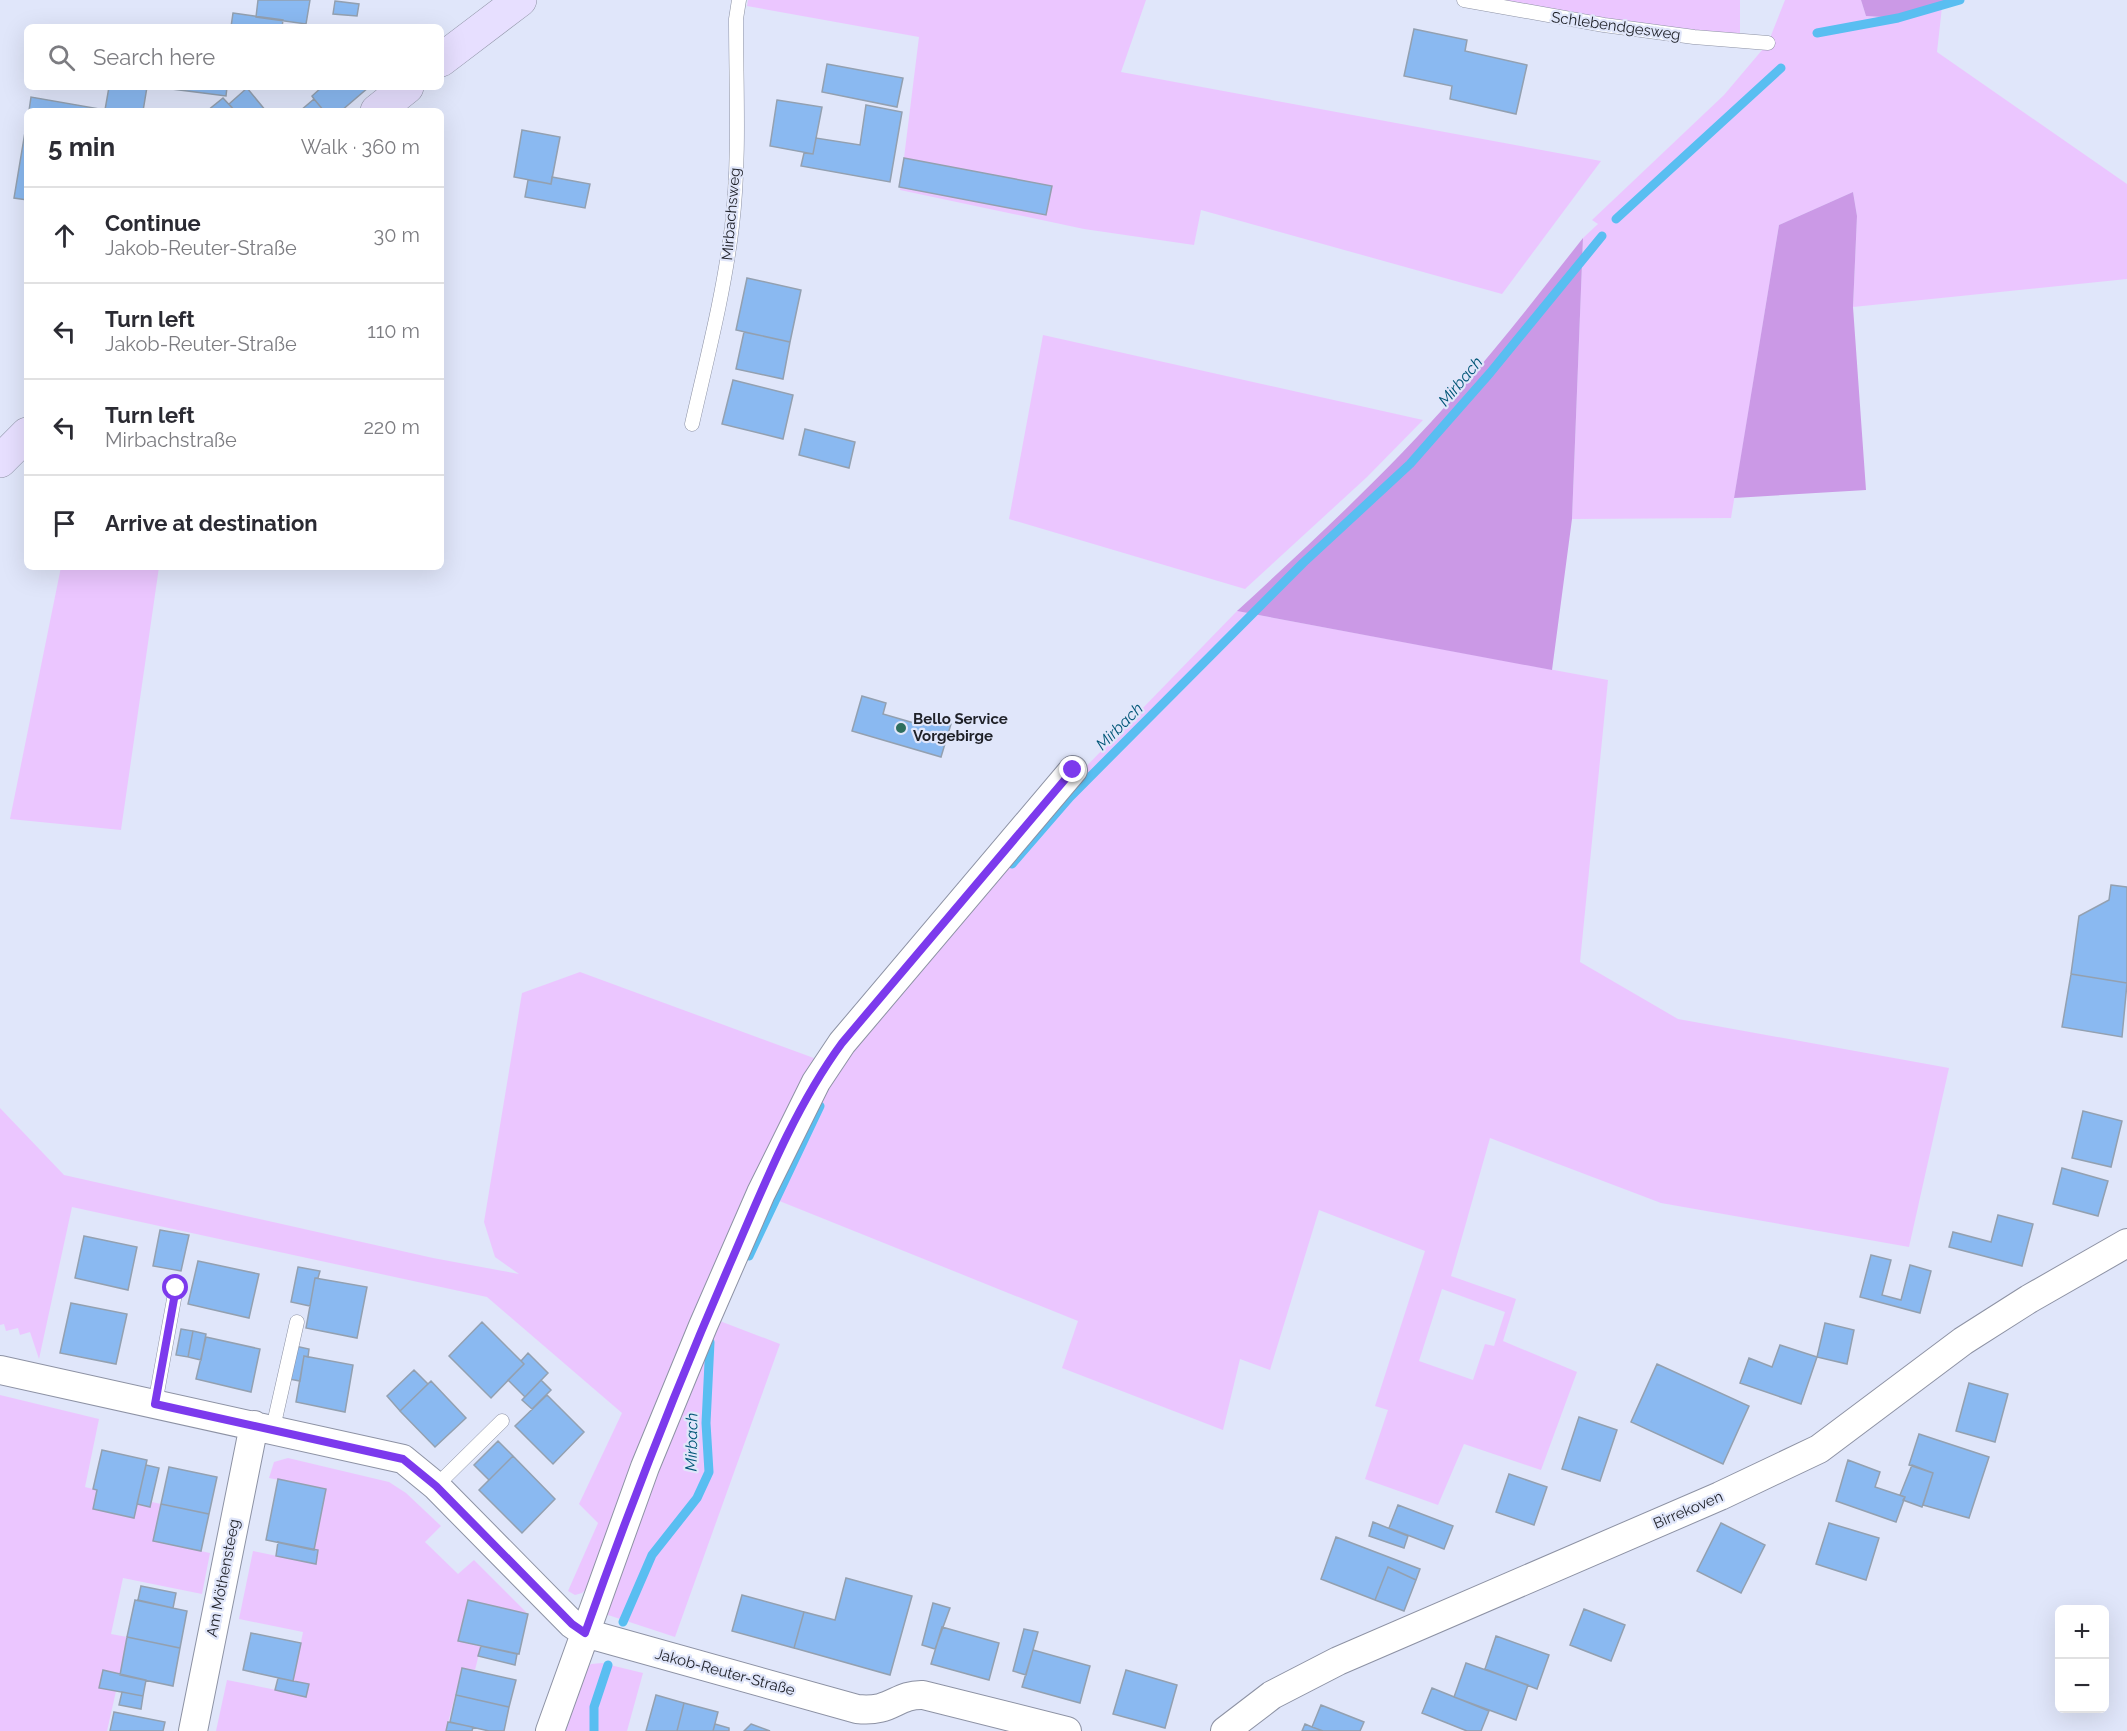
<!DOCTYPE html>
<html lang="en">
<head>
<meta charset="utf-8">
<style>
  :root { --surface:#fff; --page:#f7f7f7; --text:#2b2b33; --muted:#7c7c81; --line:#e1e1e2 }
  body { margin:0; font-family:Raleway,sans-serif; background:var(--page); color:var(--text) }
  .controls { position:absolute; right:18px; bottom:18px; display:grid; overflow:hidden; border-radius:9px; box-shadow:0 6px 24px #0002 }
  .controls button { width:54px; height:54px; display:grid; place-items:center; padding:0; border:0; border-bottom:2px solid var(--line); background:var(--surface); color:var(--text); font:30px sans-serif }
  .stop { position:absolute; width:18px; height:18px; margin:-14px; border:4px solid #7c3aed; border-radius:50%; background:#fff }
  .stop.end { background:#7c3aed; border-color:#fff; box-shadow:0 2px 6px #0008 }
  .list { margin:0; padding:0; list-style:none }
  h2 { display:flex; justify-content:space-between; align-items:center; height:78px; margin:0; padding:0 24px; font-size:26px }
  h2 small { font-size:20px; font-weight:400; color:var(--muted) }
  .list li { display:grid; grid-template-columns:39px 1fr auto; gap:18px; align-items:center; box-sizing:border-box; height:96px; padding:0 24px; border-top:2px solid var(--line) }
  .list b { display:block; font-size:22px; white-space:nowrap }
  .list p { margin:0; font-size:20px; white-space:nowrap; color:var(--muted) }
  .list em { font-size:20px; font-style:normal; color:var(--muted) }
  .icon { flex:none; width:33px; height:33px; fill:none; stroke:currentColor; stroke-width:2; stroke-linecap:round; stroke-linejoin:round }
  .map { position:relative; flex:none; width:2127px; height:1731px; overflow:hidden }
  .search { position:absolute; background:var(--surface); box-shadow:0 6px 24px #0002; left:24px; top:24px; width:420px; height:66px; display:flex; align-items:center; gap:15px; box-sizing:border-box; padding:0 21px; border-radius:9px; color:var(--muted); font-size:22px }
  .panel { position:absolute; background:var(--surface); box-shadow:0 6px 24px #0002; left:24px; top:108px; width:420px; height:462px; border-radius:9px }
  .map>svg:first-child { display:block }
</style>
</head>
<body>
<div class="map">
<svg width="2127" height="1731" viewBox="0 0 2127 1731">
  <rect width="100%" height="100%" fill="#e0e6fa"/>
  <path fill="#ebc6ff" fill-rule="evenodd" d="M748,0H1146L1121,72L1601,161L1502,294L1201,210L1194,245L1084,229L900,190L919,37L747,6Z
    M1469,0H1740V40Z
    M1785,0H1861L1866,16L1898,18L1942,7L1937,52L2127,184V279L1853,307L1857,216L1853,192L1779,225L1731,518L1572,519L1583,238L1598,224L1592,220L1724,95L1768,43Z
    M1043,335L1423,420L1367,477L1245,589L1009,519Z
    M61,567H159L121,830L10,819Z
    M1237,611L1608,680L1580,962L1678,1019L1949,1068L1909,1247L1661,1203L1490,1138L1451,1276L1516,1299L1503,1341L1577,1372L1541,1470L1464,1444L1438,1505L1365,1479L1388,1410L1375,1406L1425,1251L1319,1210L1270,1370L1240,1359L1223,1430L1062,1368L1078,1321L767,1196L828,1071L1074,779ZM1442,1289L1505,1312L1494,1346L1485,1344L1473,1380L1419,1361Z
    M580,972L822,1061L588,1587L582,1593L575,1595L568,1591L598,1523L579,1504L622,1413L487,1297L72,1207L39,1359L30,1332L20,1335L18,1328L6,1331L4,1324L0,1325V1108L64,1175L433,1258L519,1274L495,1257L484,1222L522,993Z
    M712,1318L780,1344L675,1637L605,1614Z
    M0,1395L99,1419L85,1487L97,1490L93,1509L134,1518L137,1504L150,1507L152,1502L161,1504L154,1541L210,1553L202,1594L123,1578L111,1634L127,1637L120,1674L103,1671L99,1687L116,1691L107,1731H0Z
    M288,1458L389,1482L406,1493L441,1526L425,1542L458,1574L474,1560L528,1614L468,1600L458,1640L481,1646L475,1670L462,1668L446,1731H216L227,1680L306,1696L309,1685L293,1681L303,1632L239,1619L253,1551L316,1564L318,1551L314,1550L326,1489L269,1478L274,1462Z
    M602,1663L643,1673L627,1731H561L584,1671L591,1664Z"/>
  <path fill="#cb99e6" d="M1861,0H1960L1898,18L1866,16Z
    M1853,192L1857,216L1853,307L1866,490L1734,498L1779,225Z
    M1583,238L1572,519L1552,670L1237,611C1313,541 1389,471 1457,393C1501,343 1542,290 1583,238Z"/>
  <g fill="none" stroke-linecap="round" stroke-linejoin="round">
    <path stroke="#59bef1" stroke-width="9" d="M1817,33L1898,18L1960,0
      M1616,219L1781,68
      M1012,864L1070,797L1303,563L1410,464L1490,373L1602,236
      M749,1256L820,1106
      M623,1622L652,1555L697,1498L709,1472L706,1423L710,1342
      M594,1731V1707L608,1665"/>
  </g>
  <path fill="#8ab9f1" stroke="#93a0b0" stroke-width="1.5" d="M258,0H310L306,24L256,17Z
    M335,1L359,4L357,16L333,14Z
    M233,13L283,20L282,27H231Z
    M1414,29L1467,40L1465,51L1527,65L1516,114L1450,99L1452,86L1404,76Z
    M827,64L903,78L897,107L822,92Z
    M109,87H147L143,111H29L31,97L105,110Z
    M172,87H227L226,96L172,89Z
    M322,87H369L341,111H324L314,99L312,96Z
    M247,88L266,111H235L229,104Z
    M223,98L235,111H207Z
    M314,99L324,111H300Z
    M777,100L822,107L813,154L770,146Z
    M866,105L902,112L890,182L801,166L804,153L813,154L816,138L860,145Z
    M27,120V200L14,198Z
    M522,130L560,137L551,184L514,177Z
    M904,158L1052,186L1046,215L899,187Z
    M552,177L590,184L585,208L525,197L528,180L551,184Z
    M747,278L801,290L790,342L736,330Z
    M744,332L790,342L783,379L736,369Z
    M733,380L793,395L783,439L722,424Z
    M805,429L855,442L849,468L799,455Z
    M862,696L886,703L883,714L921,725L924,717L951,724L941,757L852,731Z
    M2111,885L2127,887V983L2071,974L2079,916L2109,900Z
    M2071,974L2127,983L2122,1037L2062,1027Z
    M2083,1111L2122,1121L2111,1167L2072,1158Z
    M2062,1168L2108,1181L2098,1216L2053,1204Z
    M1998,1215L2033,1224L2022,1266L1949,1247L1953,1232L1991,1242Z
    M160,1230L189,1235L181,1271L153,1266Z
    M84,1236L137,1247L128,1290L75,1278Z
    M1871,1255L1891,1260L1882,1295L1901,1300L1910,1265L1931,1271L1920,1313L1860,1297Z
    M198,1261L259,1274L249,1318L188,1304Z
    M298,1267L320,1271L318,1278H315L310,1306L291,1302Z
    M315,1278L367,1287L357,1338L306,1328Z
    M71,1303L127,1314L116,1364L60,1353Z
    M482,1322L524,1364L491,1398L449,1356Z
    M1825,1323L1854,1330L1847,1364L1817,1357Z
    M181,1329L193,1331L188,1357L176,1355Z
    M193,1331L206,1334L201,1360L188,1357Z
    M206,1337L260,1349L251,1392L196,1379Z
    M1780,1345L1817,1357L1801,1404L1740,1383L1749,1358L1772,1367Z
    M295,1346L309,1349L308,1357L304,1356L300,1381L289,1379Z
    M528,1353L548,1373L525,1397L508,1380L524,1364L521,1361Z
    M304,1356L353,1365L345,1412L296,1402Z
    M1657,1364L1749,1406L1723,1464L1631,1422Z
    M414,1370L428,1384L400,1411L387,1396Z
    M541,1380L551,1390L532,1409L522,1400Z
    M431,1381L466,1418L435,1447L400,1411Z
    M1969,1383L2008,1394L1995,1442L1956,1431Z
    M547,1395L584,1432L553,1464L515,1426Z
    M1579,1417L1617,1430L1600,1481L1562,1469Z
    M1919,1434L1989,1457L1969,1518L1923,1505L1933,1473L1909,1465Z
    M498,1441L513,1456L489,1480L474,1465Z
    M102,1450L147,1460L134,1518L93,1509L97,1490L93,1489Z
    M513,1456L555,1499L522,1533L479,1490Z
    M1848,1460L1880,1472L1875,1487L1905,1497L1896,1522L1836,1501Z
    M146,1465L159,1468L150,1507L137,1504Z
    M1912,1465L1933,1473L1922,1507L1903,1500L1905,1497L1900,1495Z
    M169,1467L217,1477L209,1514L161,1504Z
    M1509,1474L1547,1487L1534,1525L1496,1512Z
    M278,1479L326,1489L314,1550L266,1540Z
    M161,1504L209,1514L201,1551L153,1541Z
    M1398,1505L1453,1526L1444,1549L1389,1528Z
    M1373,1522L1408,1536L1404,1548L1369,1536Z
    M1721,1523L1765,1545L1741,1593L1697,1571Z
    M1829,1523L1879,1538L1866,1580L1816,1564Z
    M1336,1537L1420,1569L1416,1580L1388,1567L1375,1600L1321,1579Z
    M278,1542L318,1550L316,1564L276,1556Z
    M1388,1567L1416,1580L1404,1611L1375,1600Z
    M846,1578L912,1596L890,1675L794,1648L804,1612L835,1620Z
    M141,1586L176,1593L173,1608L138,1600Z
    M742,1595L804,1612L794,1648L732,1631Z
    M135,1600L187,1611L180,1648L127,1637Z
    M468,1600L528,1614L519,1654L458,1641Z
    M933,1603L950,1608L935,1649L922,1645Z
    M1584,1609L1625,1625L1611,1661L1570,1645Z
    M942,1627L999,1643L989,1680L931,1664Z
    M1024,1629L1038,1632L1026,1675L1013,1671Z
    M251,1633L301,1643L293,1681L243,1670Z
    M1496,1636L1549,1655L1537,1689L1485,1669Z
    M127,1637L180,1648L173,1686L120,1675Z
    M481,1646L517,1654L515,1665L478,1656Z
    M1033,1650L1090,1666L1080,1703L1022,1687Z
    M1466,1663L1528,1685L1516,1720L1454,1697Z
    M462,1668L516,1680L509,1707L456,1695Z
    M103,1670L146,1680L143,1696L99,1688Z
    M1126,1670L1177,1685L1165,1728L1113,1714Z
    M278,1678L309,1684L306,1697L275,1690Z
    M1432,1688L1489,1711L1481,1731H1467L1422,1713Z
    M122,1692L143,1696L141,1709L119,1705Z
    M456,1695L509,1707L504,1731H489L450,1722Z
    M656,1695L684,1703L677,1731H646Z
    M684,1703L718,1712L713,1731H677Z
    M1321,1705L1364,1722L1360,1731H1323L1312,1727Z
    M114,1712L165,1722L163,1731H110Z
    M448,1722L473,1727L472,1731H446Z
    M715,1724L729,1728V1731H713Z
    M751,1724L770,1731H744Z
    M1305,1724L1312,1727L1323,1731H1302Z"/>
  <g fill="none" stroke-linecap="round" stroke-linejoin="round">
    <defs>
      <path id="lane" d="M1464,0L1604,25L1694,37L1768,43
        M692,424C707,358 724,293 732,226C740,158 736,88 736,19L739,0
        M155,1404L176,1288
        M273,1428L297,1322
        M436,1486L502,1421"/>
      <path id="street" d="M0,1370L403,1459L436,1486L572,1624L585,1633L857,1709C892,1713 896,1694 923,1695L1067,1731
        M193,1731L254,1425
        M550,1731L645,1467L703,1326L761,1193L816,1082L842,1043L1073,770
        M1225,1731L1272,1695L1338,1661L1720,1496L1819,1449L1963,1341L2029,1299L2127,1243"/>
      <path id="secondary" d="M441,60L520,0
        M377,111L407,87
        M0,461L27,434"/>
    </defs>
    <use href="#lane" stroke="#8d92a4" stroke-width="15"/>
    <use href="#street" stroke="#8d92a4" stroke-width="30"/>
    <use href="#secondary" stroke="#8d92a4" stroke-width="34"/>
    <use href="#lane" stroke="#fff" stroke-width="14"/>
    <use href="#street" stroke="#fff" stroke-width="28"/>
    <use href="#secondary" stroke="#e7dfff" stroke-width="33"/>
  </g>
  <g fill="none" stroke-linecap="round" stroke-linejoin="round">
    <path stroke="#7c3aed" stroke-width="8" d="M176,1288L155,1404L403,1459L436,1486L572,1624L585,1633C630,1506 679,1381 733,1257C764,1185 795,1107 842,1043L1073,770"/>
  </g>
  <circle fill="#2e6f5e" stroke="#e0e6fa" stroke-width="2" cx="901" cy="728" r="6"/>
  <g text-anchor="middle" stroke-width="4.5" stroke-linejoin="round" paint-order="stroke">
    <g font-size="15" fill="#1e2027" stroke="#e0e6fa">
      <text transform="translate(1616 26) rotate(8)" y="5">Schlebendgesweg</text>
      <text transform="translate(731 214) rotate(-85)" y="5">Mirbachsweg</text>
      <text transform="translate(1688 1510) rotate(-23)" y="5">Birrekoven</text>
      <text transform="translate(223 1578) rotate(-79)" y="5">Am Möthensteeg</text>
      <text transform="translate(725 1672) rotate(15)" y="5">Jakob-Reuter-Straße</text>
    </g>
    <g font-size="15" font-weight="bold" fill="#1e2027" stroke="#e0e6fa" text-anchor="start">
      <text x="913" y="724">Bello Service<tspan x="913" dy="17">Vorgebirge</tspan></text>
    </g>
    <g font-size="16" font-style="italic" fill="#005677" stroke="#e0e6fa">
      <text transform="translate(1460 381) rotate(-50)" y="6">Mirbach</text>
      <text transform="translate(1119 726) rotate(-45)" y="6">Mirbach</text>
      <text transform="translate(691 1442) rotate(-89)" y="6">Mirbach</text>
    </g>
  </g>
</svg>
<div class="controls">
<button>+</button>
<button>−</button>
</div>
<div class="stop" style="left:176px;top:1288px"></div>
<div class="stop end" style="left:1073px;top:770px"></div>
<div class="search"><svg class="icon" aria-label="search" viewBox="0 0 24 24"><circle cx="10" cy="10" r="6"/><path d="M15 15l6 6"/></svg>Search here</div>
<section class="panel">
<h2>5 min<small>Walk · 360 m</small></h2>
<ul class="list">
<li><svg class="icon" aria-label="ahead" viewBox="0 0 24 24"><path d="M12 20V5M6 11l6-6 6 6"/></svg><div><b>Continue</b><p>Jakob-Reuter-Straße</p></div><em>30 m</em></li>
<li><svg class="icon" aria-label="left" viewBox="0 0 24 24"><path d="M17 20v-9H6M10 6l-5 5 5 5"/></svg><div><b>Turn left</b><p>Jakob-Reuter-Straße</p></div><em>110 m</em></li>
<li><svg class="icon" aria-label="left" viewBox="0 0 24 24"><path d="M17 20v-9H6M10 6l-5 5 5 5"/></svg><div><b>Turn left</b><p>Mirbachstraße</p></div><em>220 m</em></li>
<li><svg class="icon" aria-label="arrive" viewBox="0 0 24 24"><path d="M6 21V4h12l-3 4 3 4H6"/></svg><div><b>Arrive at destination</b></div></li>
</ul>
</section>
</div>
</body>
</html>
